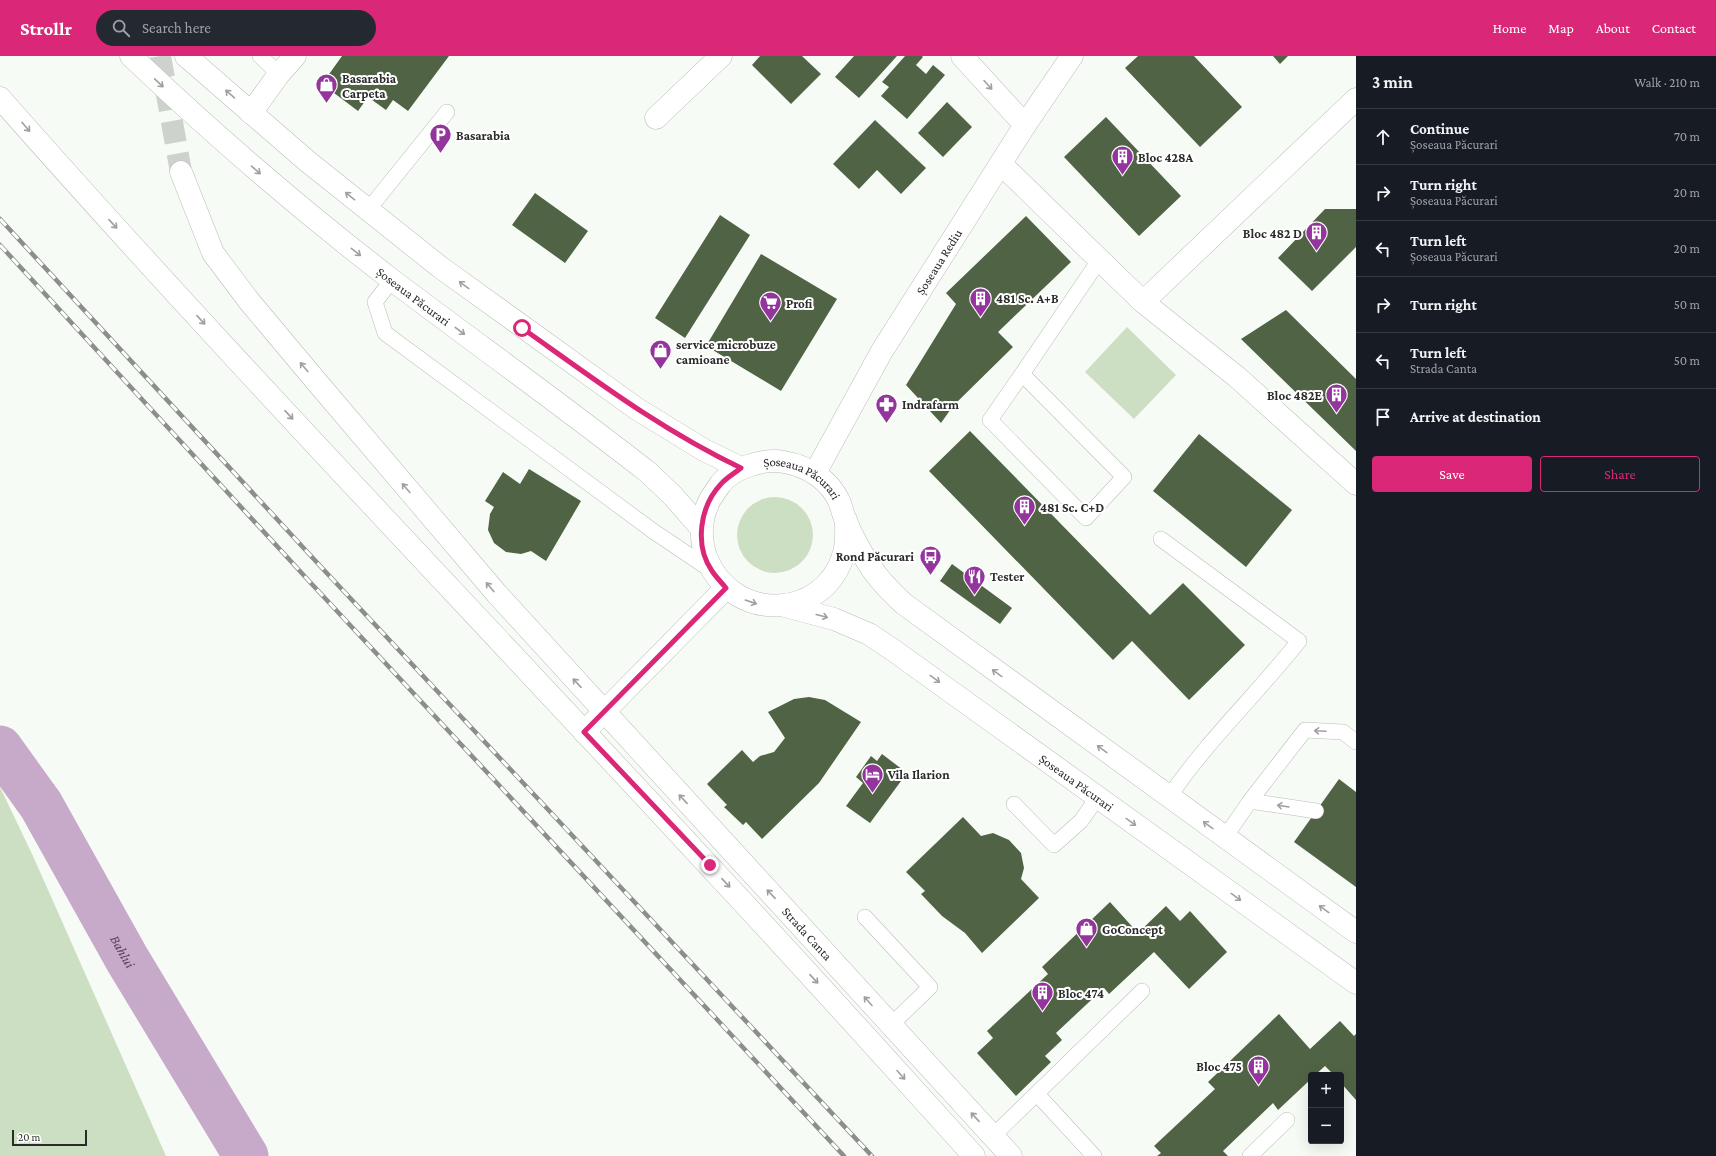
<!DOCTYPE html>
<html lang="en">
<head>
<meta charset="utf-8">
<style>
  :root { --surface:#171b24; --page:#242831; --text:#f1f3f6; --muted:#9ea1a6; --line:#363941; --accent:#db2777 }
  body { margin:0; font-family:"Crimson Pro",serif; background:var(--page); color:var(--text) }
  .controls { position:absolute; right:12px; bottom:12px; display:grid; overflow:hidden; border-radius:4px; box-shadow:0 4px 16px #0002 }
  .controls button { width:36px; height:36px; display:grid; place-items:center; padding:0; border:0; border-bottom:1px solid var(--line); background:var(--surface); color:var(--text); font:20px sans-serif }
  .scale { position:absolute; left:12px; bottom:10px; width:75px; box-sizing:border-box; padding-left:4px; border:2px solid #2a2c2a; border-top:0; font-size:11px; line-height:14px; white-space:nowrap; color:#2a2c2a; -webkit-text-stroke:3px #fff; paint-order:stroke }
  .stop { position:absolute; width:12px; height:12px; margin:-9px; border:3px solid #db2777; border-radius:50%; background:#fff }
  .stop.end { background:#db2777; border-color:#fff; box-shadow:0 1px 4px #0008 }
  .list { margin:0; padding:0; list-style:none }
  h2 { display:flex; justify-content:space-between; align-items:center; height:52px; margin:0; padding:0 16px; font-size:17px }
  h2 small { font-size:13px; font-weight:400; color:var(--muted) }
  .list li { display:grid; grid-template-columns:26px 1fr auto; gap:12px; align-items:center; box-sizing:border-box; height:56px; padding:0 16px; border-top:1px solid var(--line) }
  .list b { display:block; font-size:15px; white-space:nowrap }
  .list p { margin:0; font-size:13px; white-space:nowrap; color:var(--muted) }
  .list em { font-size:13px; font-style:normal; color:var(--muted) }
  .actions { display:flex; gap:8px; padding:12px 16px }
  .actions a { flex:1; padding:9px 0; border:1px solid var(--accent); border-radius:4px; text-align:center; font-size:14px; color:var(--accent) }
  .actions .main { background:var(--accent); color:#fff }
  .icon { flex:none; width:22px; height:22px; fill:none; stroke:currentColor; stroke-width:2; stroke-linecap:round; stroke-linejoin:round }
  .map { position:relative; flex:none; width:1356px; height:1100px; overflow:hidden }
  header { display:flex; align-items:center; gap:24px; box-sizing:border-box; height:56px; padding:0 20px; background:var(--accent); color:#fff }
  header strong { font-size:19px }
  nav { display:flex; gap:22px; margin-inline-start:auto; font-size:14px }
  .search { width:280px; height:36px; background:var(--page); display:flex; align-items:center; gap:10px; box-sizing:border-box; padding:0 14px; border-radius:22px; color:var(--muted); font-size:15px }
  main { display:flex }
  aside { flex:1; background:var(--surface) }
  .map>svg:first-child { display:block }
</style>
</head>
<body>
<header>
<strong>Strollr</strong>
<div class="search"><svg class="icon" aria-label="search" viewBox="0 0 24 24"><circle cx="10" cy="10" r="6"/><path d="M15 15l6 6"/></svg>Search here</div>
<nav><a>Home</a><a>Map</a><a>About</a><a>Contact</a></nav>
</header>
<main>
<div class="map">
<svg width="1356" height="1100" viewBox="0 0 1356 1100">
  <rect width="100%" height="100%" fill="#f7fbf6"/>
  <path fill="#cddfc3" d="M1127,271L1176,319L1134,363L1085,316Z
    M737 479a38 38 0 1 1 76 0a38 38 0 1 1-76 0Z
    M0,731L33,800L166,1100H0Z"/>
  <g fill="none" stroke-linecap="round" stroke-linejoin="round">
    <path stroke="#c7aac9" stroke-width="45" id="s1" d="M0,692L41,749L127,903L246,1100"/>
  </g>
  <path fill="#506445" d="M342,0H449L408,55L393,44L386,54L368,41L358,55L322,28Z
    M760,0H802L821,18L791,48L752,9Z
    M854,0H897L859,42L835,21Z
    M905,0H922L923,1L916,9L926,18L933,9L945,19L907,63L881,40L889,31L882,26Z
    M1138,0H1194L1242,51L1200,91L1125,12Z
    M1273,0H1288L1280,8Z
    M947,46L972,71L943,101L918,77Z
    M1106,61L1181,140L1139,180L1064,101Z
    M875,64L926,112L901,138L877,114L859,133L833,108Z
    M535,137L588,175L565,207L512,169Z
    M1325,153H1356V191L1312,235L1278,202Z
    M720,159L750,179L685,282L655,262Z
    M1026,160L1071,206L998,276L1013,291L953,350L941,367L906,329L956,248L946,237Z
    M761,198L837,243L781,335L706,290Z
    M1286,254L1356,323V395L1241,283Z
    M970,375L1150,559L1183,527L1245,589L1189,644L1132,585L1113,604L929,415Z
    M1199,378L1292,454L1246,511L1153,435Z
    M529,413L581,445L546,505L531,495L521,498L506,496L494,487L488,474L490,458L494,451L485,445L503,416L520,428Z
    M952,508L1012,552L1000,568L940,525Z
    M809,641L825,644L861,666L819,727L762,783L746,766L743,769L724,751L727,749L707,728L742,694L753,706L760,700L774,696L785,682L768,656L794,643Z
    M882,698L907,717L870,767L846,750L863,727L856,721L871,700L877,705Z
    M1339,723L1356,736V831L1294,786Z
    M963,761L981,780L993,777L1009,784L1021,797L1024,812L1021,823L1039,842L982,897L965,877L942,860L921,838L925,835L906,816Z
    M1110,846L1138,877L1166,850L1180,865L1190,855L1227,896L1189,933L1154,896L1109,938L1104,932L1056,977L1062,984L1045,1000L1051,1006L1016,1040L977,997L993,982L987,975L1048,918L1042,911Z
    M1279,958L1310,993L1340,965L1354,980L1356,978V1044L1341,1027V1019H1334L1325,1010L1315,1019H1311V1023L1278,1054L1273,1047L1223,1095L1228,1100H1157L1161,1097L1154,1090L1215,1033L1208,1026Z"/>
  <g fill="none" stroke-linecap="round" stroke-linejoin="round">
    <path stroke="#ced2cd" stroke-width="22" stroke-dasharray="22 11" stroke-linecap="butt" d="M160,0L181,116"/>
    <defs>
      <path id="service" d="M260,0L279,18
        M368,154L447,56
        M392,224L375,246L385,277L653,475L711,514
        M1022,318L990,364L1086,462L1124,421L1022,318L1100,203
        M1161,483L1299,585C1257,638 1207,685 1169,741
        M1250,745L1316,755
        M1014,748L1054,789L1081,765L1097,742
        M1225,781L1250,745L1305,674L1343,676L1356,686
        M865,861L930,931L891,969
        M1037,1038L1094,1100
        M993,1080L1142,935
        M1250,1100L1287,1064"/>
      <path id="minor" d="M962,0L1025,69
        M251,57L279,18L295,0
        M656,62L721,0
        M1001,108L1143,246L1356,43
        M1143,246L1237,321L1356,428"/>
      <path id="tertiary" d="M584,676L726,532"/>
      <g id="secondary">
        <path id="s2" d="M815,417L882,295L1025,69L1072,0"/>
      </g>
      <g id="primary">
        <path id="s3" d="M131,0C214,79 301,154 392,224C478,289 565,351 649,417L673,440L701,472"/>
        <path d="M186,0L307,105L440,211L637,353L704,394L741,412"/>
        <path d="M0,42C231,304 474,555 711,812C800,907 887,1004 974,1100"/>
        <path id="s4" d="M181,116L213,197L249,245L316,325L497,538L1011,1100"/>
        <path id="s5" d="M846,464C846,476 847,487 844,497C825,565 733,567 707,503C700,486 700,465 708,448C710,442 715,436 719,430C731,412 764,402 784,406C808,410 830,424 840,447C842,453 843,459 846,465C852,480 861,496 870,510C879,524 891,536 904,548L1356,876"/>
        <path id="s6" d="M785,550L834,563L869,578L893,594L1356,927"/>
      </g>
    </defs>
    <use href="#service" stroke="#babdb8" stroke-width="16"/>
    <use href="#minor" stroke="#babdb8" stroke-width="23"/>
    <use href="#tertiary" stroke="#babdb8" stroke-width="23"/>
    <use href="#secondary" stroke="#babdb8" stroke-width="23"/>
    <use href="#primary" stroke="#babdb8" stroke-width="23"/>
    <use href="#service" stroke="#fff" stroke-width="15"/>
    <use href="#minor" stroke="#fff" stroke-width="22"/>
    <use href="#tertiary" stroke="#fff" stroke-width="22"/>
    <use href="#secondary" stroke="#fff" stroke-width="22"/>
    <use href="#primary" stroke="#fff" stroke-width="22"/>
    <defs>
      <path id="rail" d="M0,163L323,513L872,1100
        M0,189L309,525L844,1100"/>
    </defs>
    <use href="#rail" stroke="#8b8e8a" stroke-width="4.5"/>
    <use href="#rail" stroke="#fff" stroke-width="3" stroke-dasharray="9" stroke-linecap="butt"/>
  </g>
  <defs><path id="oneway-shaft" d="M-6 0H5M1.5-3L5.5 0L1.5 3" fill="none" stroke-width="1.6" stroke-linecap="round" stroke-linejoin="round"/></defs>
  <g stroke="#9fa09f">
    <use href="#oneway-shaft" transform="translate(159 27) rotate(43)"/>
    <use href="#oneway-shaft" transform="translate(988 29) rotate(48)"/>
    <use href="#oneway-shaft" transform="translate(230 38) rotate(-139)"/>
    <use href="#oneway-shaft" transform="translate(26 71) rotate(49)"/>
    <use href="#oneway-shaft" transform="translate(256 114) rotate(41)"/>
    <use href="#oneway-shaft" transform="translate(350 140) rotate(-141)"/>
    <use href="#oneway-shaft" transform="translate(113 168) rotate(47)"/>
    <use href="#oneway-shaft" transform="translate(356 196) rotate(38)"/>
    <use href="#oneway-shaft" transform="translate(464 229) rotate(-144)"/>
    <use href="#oneway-shaft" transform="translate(201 264) rotate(47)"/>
    <use href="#oneway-shaft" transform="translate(460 275) rotate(37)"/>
    <use href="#oneway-shaft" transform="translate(304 311) rotate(-130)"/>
    <use href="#oneway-shaft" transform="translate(289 359) rotate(47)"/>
    <use href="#oneway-shaft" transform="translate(406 432) rotate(-130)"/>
    <use href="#oneway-shaft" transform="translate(490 531) rotate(-130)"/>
    <use href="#oneway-shaft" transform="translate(751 546) rotate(19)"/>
    <use href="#oneway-shaft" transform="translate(822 560) rotate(15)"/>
    <use href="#oneway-shaft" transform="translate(997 617) rotate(-144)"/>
    <use href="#oneway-shaft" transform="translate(935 623) rotate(36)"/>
    <use href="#oneway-shaft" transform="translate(577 627) rotate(-133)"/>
    <use href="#oneway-shaft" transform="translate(1320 675) rotate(-177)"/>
    <use href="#oneway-shaft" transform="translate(1102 693) rotate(-144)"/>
    <use href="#oneway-shaft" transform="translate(683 743) rotate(-133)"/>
    <use href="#oneway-shaft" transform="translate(1283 750) rotate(-171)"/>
    <use href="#oneway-shaft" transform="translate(1131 766) rotate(36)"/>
    <use href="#oneway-shaft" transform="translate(1208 769) rotate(-144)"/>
    <use href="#oneway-shaft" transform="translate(726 827) rotate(47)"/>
    <use href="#oneway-shaft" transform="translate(771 838) rotate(-133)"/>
    <use href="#oneway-shaft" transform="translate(1236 841) rotate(36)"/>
    <use href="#oneway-shaft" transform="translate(1324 853) rotate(-144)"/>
    <use href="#oneway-shaft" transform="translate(814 923) rotate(47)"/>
    <use href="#oneway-shaft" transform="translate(868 945) rotate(-132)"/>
    <use href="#oneway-shaft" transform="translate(901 1019) rotate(48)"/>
    <use href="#oneway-shaft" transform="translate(975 1061) rotate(-133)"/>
  </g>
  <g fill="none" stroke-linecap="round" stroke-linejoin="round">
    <path stroke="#db2777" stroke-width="5" d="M522,272C594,323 661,374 741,412C735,417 726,422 721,428C700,450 694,489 712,515C716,521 721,526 726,532L584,676L710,809"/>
  </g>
  <defs>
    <symbol id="shop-pin" viewBox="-11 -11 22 30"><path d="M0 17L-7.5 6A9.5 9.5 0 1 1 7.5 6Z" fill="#94359e" stroke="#fff"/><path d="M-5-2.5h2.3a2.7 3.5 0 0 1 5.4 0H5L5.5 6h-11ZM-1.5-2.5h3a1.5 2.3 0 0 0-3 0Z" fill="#fff"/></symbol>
    <symbol id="parking-pin" viewBox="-11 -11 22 30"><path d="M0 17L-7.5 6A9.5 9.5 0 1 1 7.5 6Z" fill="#94359e" stroke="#fff"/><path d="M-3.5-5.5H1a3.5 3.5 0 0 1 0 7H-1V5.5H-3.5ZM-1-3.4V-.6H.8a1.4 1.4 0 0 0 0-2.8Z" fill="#fff"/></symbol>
    <symbol id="building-pin" viewBox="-11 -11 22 30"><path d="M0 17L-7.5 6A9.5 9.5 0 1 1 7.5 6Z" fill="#94359e" stroke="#fff"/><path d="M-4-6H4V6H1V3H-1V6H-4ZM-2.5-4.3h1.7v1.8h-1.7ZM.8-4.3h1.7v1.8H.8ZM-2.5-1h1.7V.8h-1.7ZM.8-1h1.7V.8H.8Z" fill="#fff"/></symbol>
    <symbol id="supermarket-pin" viewBox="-11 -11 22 30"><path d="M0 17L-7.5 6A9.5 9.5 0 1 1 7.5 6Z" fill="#94359e" stroke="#fff"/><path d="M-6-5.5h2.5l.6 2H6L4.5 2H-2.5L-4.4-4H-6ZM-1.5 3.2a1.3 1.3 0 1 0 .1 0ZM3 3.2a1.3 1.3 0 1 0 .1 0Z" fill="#fff"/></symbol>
    <symbol id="pharmacy-pin" viewBox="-11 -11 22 30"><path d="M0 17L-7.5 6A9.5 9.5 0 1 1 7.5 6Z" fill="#94359e" stroke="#fff"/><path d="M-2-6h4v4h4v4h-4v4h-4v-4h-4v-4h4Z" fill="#fff"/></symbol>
    <symbol id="bus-pin" viewBox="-11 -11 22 30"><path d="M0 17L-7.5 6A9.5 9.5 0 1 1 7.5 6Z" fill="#94359e" stroke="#fff"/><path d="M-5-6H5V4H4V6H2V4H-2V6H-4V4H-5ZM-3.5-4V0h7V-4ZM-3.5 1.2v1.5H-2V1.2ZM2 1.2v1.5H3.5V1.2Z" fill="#fff"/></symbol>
    <symbol id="restaurant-pin" viewBox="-11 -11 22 30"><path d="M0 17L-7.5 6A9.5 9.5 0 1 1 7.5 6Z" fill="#94359e" stroke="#fff"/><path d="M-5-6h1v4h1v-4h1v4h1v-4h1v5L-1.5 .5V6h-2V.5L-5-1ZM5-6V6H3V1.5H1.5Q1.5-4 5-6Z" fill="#fff"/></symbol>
    <symbol id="hotel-pin" viewBox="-11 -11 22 30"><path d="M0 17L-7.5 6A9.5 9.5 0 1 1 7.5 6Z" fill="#94359e" stroke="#fff"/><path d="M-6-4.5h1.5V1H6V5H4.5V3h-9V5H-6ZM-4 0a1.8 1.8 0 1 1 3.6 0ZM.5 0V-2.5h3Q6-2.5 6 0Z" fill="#fff"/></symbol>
  </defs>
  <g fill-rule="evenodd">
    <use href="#shop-pin" x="314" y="16" width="25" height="34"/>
    <use href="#parking-pin" x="428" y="66" width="25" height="34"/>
    <use href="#building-pin" x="1110" y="88" width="25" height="34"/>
    <use href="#building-pin" x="1304" y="164" width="25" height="34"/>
    <use href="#building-pin" x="968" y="230" width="25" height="34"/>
    <use href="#supermarket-pin" x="758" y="234" width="25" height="34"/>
    <use href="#shop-pin" x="648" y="282" width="25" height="34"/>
    <use href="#building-pin" x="1324" y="326" width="25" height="34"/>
    <use href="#pharmacy-pin" x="874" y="336" width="25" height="34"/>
    <use href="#building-pin" x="1012" y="438" width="25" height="34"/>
    <use href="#bus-pin" x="918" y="488" width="25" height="34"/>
    <use href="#restaurant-pin" x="962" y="508" width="25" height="34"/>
    <use href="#hotel-pin" x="860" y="706" width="25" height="34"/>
    <use href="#shop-pin" x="1074" y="860" width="25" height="34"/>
    <use href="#building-pin" x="1030" y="924" width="25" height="34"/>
    <use href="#building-pin" x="1246" y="998" width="25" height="34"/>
  </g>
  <g text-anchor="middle" stroke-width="4" stroke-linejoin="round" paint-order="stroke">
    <g font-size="13" font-weight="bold" fill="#2a2c2a" stroke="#fff" text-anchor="start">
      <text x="342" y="27">Basarabia<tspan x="342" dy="15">Carpeta</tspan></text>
      <text x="456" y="84">Basarabia</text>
      <text x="1138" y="106">Bloc 428A</text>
      <text x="1302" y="182" text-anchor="end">Bloc 482 D</text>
      <text x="996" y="247">481 Sc. A+B</text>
      <text x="786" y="252">Profi</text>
      <text x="676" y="293">service microbuze<tspan x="676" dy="15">camioane</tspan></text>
      <text x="1322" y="344" text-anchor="end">Bloc 482E</text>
      <text x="902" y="353">Indrafarm</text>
      <text x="1040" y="456">481 Sc. C+D</text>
      <text x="914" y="505" text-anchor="end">Rond Păcurari</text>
      <text x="990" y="525">Tester</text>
      <text x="888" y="723">Vila Ilarion</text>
      <text x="1102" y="878">GoConcept</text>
      <text x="1058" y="942">Bloc 474</text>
      <text x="1242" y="1015" text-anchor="end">Bloc 475</text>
    </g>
    <g font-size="13" fill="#2a2c2a" stroke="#fff">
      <text dy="5" stroke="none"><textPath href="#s2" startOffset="245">Șoseaua Rediu</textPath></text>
      <text dy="5" stroke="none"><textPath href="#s3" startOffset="371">Șoseaua Păcurari</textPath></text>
      <text dy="5" stroke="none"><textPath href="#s5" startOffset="387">Șoseaua Păcurari</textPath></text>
      <text dy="5" stroke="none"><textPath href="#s6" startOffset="344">Șoseaua Păcurari</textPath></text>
      <text dy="5" stroke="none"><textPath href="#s4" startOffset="991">Strada Canta</textPath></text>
    </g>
    <g font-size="14" font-style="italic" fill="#613a64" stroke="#fff">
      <text dy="5" stroke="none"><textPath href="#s1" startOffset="238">Bahlui</textPath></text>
    </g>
  </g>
</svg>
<div class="controls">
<button>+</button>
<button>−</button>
</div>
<div class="scale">20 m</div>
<div class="stop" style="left:522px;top:272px"></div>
<div class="stop end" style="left:710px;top:809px"></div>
</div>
<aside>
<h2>3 min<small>Walk · 210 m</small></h2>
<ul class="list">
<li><svg class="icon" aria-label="ahead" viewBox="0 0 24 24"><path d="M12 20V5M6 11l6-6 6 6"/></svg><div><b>Continue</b><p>Șoseaua Păcurari</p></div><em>70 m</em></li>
<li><svg class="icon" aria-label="right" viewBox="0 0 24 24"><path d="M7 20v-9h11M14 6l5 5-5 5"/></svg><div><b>Turn right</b><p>Șoseaua Păcurari</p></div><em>20 m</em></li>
<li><svg class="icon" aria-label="left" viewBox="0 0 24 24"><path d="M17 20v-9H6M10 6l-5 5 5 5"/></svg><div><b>Turn left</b><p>Șoseaua Păcurari</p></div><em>20 m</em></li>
<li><svg class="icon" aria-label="right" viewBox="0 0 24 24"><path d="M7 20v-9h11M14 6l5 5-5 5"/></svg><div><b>Turn right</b></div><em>50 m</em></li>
<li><svg class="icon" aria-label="left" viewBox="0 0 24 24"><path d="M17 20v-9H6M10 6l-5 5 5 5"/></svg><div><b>Turn left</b><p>Strada Canta</p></div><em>50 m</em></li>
<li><svg class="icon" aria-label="arrive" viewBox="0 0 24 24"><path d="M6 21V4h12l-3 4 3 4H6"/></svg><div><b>Arrive at destination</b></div></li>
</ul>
<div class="actions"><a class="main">Save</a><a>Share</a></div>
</aside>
</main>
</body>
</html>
